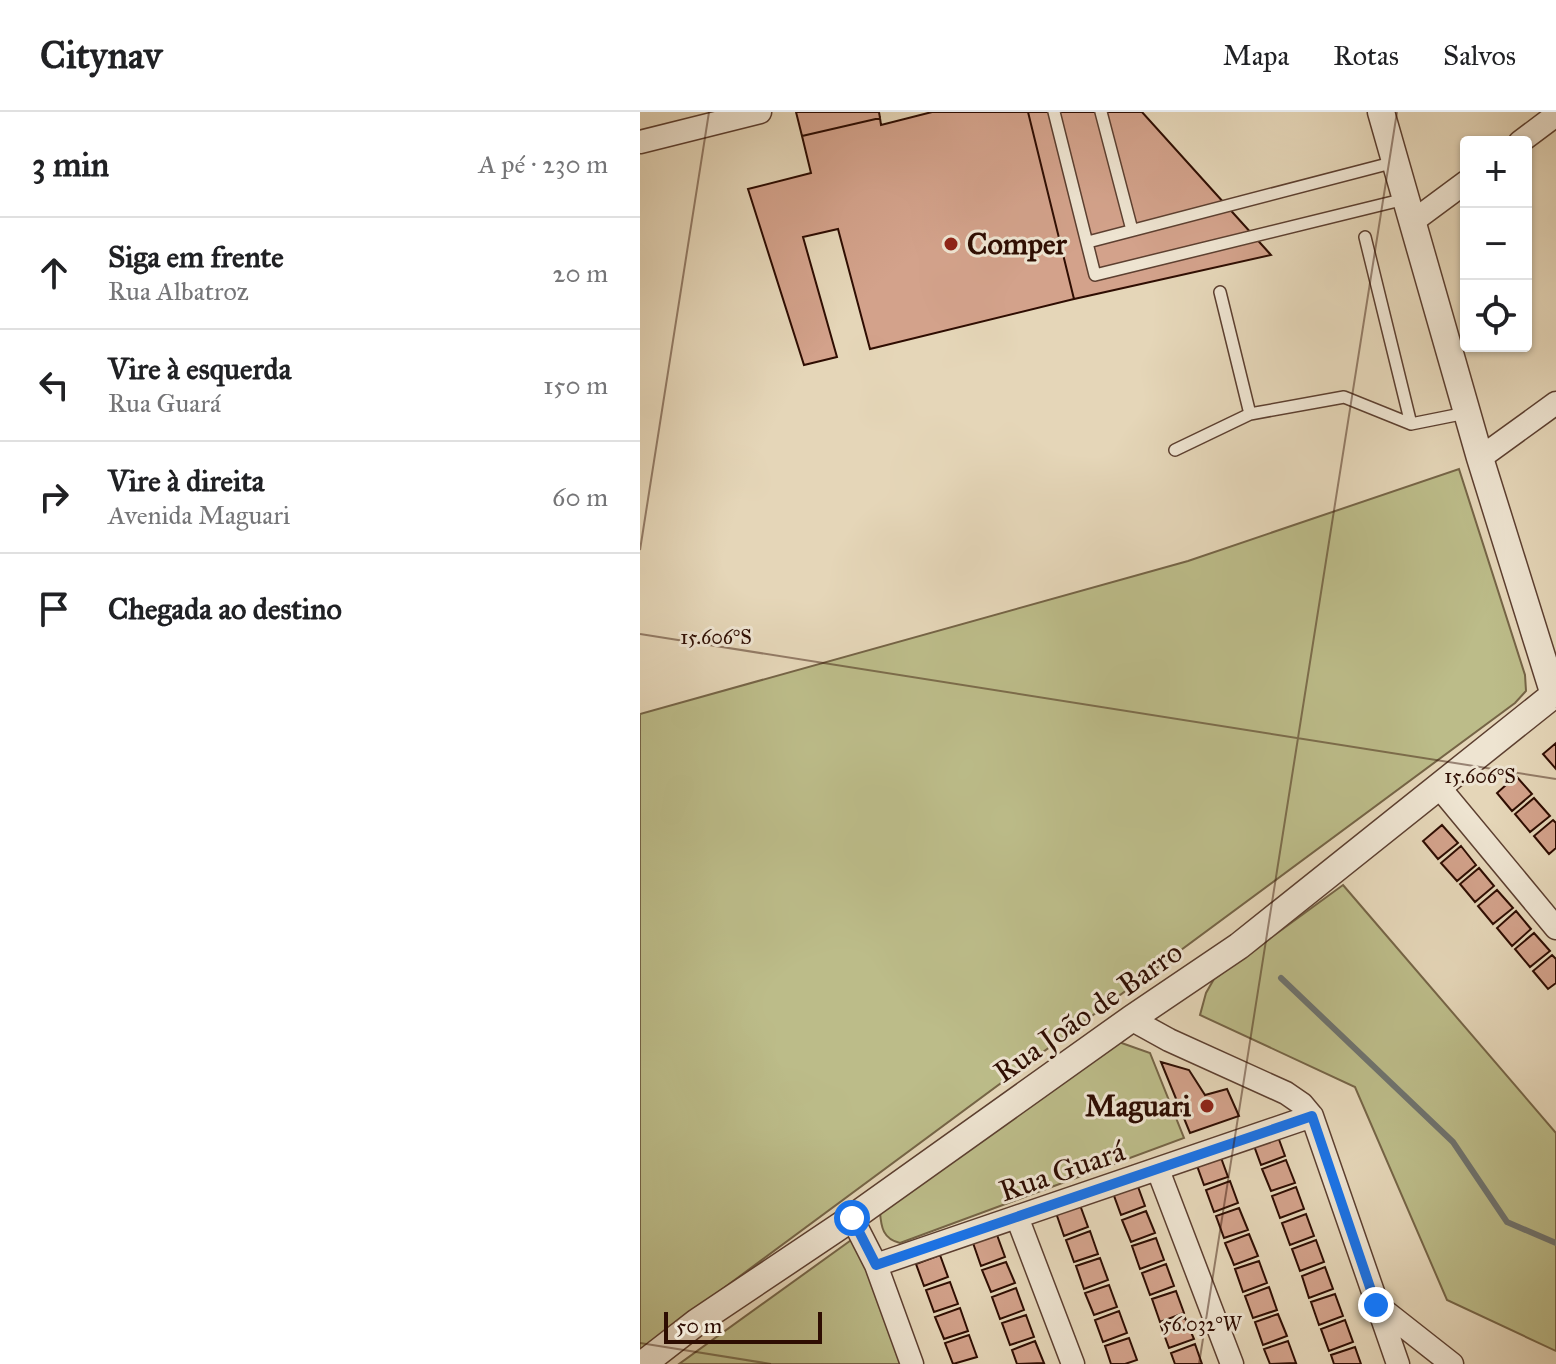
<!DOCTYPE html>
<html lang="pt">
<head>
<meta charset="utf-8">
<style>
  :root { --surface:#fff; --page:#f6f6f6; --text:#202124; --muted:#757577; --line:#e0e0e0 }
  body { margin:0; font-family:"IM FELL Great Primer",serif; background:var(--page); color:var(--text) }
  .controls { position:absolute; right:24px; top:24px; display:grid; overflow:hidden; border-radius:8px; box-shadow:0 2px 6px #0004 }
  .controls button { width:72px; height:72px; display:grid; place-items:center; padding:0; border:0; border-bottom:2px solid var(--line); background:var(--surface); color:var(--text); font:40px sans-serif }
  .scale { position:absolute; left:24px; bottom:20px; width:158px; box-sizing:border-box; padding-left:8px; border:4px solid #2e0d02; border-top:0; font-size:22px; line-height:28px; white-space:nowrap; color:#2e0d02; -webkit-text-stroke:6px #eee4d1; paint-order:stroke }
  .stop { position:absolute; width:24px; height:24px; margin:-18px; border:6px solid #1a73e8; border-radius:50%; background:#fff }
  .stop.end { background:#1a73e8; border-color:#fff; box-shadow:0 2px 8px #0008 }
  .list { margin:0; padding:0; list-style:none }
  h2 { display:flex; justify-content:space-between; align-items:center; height:104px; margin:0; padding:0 32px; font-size:34px }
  h2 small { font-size:26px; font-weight:400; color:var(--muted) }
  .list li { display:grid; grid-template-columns:52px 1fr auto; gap:24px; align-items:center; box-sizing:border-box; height:112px; padding:0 32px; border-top:2px solid var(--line) }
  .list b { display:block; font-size:30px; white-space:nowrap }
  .list p { margin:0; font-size:26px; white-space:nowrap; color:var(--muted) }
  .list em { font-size:26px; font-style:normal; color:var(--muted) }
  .icon { flex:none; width:44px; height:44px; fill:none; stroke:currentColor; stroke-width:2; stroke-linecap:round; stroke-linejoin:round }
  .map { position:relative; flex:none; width:916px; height:1252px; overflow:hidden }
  header { display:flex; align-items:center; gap:48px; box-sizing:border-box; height:112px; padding:0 40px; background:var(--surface); border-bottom:2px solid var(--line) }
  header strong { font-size:38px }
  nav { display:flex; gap:44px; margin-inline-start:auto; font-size:28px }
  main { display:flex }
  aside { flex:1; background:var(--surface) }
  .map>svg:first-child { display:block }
</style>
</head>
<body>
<header>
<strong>Citynav</strong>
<nav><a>Mapa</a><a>Rotas</a><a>Salvos</a></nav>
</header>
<main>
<aside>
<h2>3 min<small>A pé · 230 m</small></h2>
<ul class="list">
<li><svg class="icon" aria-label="ahead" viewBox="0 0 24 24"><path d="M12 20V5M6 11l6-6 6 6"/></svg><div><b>Siga em frente</b><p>Rua Albatroz</p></div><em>20 m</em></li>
<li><svg class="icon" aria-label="left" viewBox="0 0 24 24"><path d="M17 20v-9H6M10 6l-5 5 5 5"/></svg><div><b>Vire à esquerda</b><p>Rua Guará</p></div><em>150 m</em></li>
<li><svg class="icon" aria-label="right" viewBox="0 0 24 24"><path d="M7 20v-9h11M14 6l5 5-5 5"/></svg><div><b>Vire à direita</b><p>Avenida Maguari</p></div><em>60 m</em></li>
<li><svg class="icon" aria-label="arrive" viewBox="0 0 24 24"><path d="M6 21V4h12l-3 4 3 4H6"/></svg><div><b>Chegada ao destino</b></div></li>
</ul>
</aside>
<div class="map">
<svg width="916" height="1252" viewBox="0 0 916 1252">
  <rect width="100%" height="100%" fill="#e5d6b8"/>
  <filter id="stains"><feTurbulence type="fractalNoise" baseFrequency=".0025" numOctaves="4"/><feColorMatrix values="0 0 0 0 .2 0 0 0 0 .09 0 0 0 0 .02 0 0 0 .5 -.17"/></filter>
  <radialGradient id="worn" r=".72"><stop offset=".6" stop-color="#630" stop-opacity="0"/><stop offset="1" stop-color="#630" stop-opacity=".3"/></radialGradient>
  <path fill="#bcbc89" stroke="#756446" stroke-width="2" d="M819,357L885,563L886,579L875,591L0,1238V602L548,449Z
    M703,773L916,1021V1239L807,1188L715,975L560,903L566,881L574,867Z
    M476,929L510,941L544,1026L260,1131C243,1127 241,1115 240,1100Z
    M214,1126L262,1248L260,1252H39Z"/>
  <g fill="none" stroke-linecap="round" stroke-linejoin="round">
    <path stroke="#6e736f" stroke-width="6" d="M641,866L813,1030L867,1110L916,1131"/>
  </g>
  <path fill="#d3a28b" stroke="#2e0d02" stroke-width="2" d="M156,0H239L240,6L162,24Z
    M292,0H388L434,187L230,237L198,117L163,125L197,245L164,253L108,77L171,61L162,24L240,6L241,13Z
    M388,0H502L631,143L434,187Z
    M916,631V657L903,642Z
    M876,664L892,682L872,699L857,681Z
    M894,686L910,704L890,720L875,702Z
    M913,708L916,711V736L909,742L894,724Z
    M802,713L818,731L798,747L783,729Z
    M821,734L836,753L817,769L801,751Z
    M839,756L854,774L835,790L820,772Z
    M857,778L873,796L853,812L838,794Z
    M876,799L891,817L872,834L857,816Z
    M894,821L910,839L890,855L875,837Z
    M912,843L916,847V871L908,877L893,859Z
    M521,950L549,958L565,983L587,977L599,1004L550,1021Z
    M637,1022L645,1044L621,1053L613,1031Z
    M580,1043L588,1065L564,1073L556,1051Z
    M646,1048L655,1071L631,1079L622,1057Z
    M590,1069L598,1091L574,1100L566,1078Z
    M497,1072L505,1094L481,1103L473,1081Z
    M656,1075L664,1097L640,1106L632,1084Z
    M440,1093L448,1115L424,1124L416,1101Z
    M599,1096L608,1118L584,1126L576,1104Z
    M506,1099L515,1121L491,1130L482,1108Z
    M666,1102L674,1124L650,1133L642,1111Z
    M450,1119L458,1142L434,1150L426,1128Z
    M609,1122L618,1144L594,1153L585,1131Z
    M357,1123L365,1145L341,1154L333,1131Z
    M516,1126L524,1148L500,1157L492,1134Z
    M676,1128L684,1150L660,1159L652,1137Z
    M300,1143L308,1165L284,1174L276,1152Z
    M460,1146L468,1168L444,1177L436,1154Z
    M619,1149L627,1171L603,1180L595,1157Z
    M366,1150L375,1171L351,1180L342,1158Z
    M526,1152L534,1174L510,1183L502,1161Z
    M685,1155L693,1177L669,1186L662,1164Z
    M310,1170L318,1192L294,1200L286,1178Z
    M469,1173L477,1195L454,1203L445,1181Z
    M629,1175L637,1198L613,1206L605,1184Z
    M376,1176L384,1198L360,1207L352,1185Z
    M536,1179L544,1201L520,1210L512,1187Z
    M695,1182L703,1204L679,1213L671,1190Z
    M320,1196L328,1219L304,1227L295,1205Z
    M479,1199L487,1221L463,1230L455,1208Z
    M638,1202L647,1224L623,1233L615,1210Z
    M386,1203L394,1225L370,1233L362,1211Z
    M545,1206L554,1227L529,1236L521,1214Z
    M705,1208L713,1230L689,1239L681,1217Z
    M329,1223L337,1245L313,1252L305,1231Z
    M489,1226L497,1248L485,1252H471L465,1234Z
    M395,1229L404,1251L377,1252L372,1238Z
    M648,1229L656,1251L630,1252L624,1237Z
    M555,1232L562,1252H535L531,1241Z
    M715,1235L721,1252H694L691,1243Z"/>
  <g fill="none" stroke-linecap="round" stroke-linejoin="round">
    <defs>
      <path id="service" d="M414,0L455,163L765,87
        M461,0L492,118
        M725,125L771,312
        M448,130L755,50
        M580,180L610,302
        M535,338L610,302L704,285L771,312L826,301"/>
      <path id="minor" d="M0,30L120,0
        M880,30L916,3
        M772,110L826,70
        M840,346L916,291
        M799,675L916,816
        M491,907L529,928L646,981L662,992L672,1004L758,1252
        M518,1058L592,1252
        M377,1105L433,1252
        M212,1106L236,1153L272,1252
        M236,1153L672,1004
        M737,1193L812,1252"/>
      <path id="tertiary" d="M741,0L840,346L914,583
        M3,1252L57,1210L212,1106L491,907L599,834L916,581"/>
    </defs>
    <use href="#service" stroke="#5c3f30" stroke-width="14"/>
    <use href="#minor" stroke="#5c3f30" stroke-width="25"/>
    <use href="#tertiary" stroke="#5c3f30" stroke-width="29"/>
    <use href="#service" stroke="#eee4d1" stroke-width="11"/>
    <use href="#minor" stroke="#eee4d1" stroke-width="22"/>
    <use href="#tertiary" stroke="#eee4d1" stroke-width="26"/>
  </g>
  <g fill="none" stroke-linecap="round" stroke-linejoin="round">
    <path stroke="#1a73e8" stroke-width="10" d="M212,1106L236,1153L672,1004L736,1193"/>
  </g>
  <path fill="none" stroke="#2e0d02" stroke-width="2" stroke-opacity="0.45" d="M0,438L69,0M0,522L916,667M0,1231L131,1252M559,1252L757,0"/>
  <g fill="#8f2418" stroke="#eee4d1" stroke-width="3">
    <circle cx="311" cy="132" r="8"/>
    <circle cx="567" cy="994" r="8"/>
  </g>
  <g text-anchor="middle" stroke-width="6" stroke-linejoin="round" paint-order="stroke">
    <g font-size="30" font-weight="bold" fill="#2e0d02" stroke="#eee4d1" text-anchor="start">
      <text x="327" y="142">Comper</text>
      <text x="551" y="1004" text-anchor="end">Maguari</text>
    </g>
    <g font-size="30" fill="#2e0d02" stroke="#eee4d1">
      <text transform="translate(448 900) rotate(-35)" y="10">Rua João de Barro</text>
      <text transform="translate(422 1059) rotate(-19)" y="10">Rua Guará</text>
    </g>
  </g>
  <g font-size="20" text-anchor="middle" fill="#2e0d02" stroke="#eee4d1" stroke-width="6" stroke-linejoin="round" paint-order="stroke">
    <text x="76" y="532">15.606°S</text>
    <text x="840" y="671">15.606°S</text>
    <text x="562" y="1219">56.032°W</text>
  </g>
  <rect width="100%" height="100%" filter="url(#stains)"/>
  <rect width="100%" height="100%" fill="url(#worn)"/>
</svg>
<div class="controls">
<button>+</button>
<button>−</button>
<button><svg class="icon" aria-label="locate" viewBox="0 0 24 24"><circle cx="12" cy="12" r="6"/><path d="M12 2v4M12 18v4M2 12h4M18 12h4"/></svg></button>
</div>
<div class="scale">50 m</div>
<div class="stop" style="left:212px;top:1106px"></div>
<div class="stop end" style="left:736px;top:1193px"></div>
</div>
</main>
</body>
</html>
